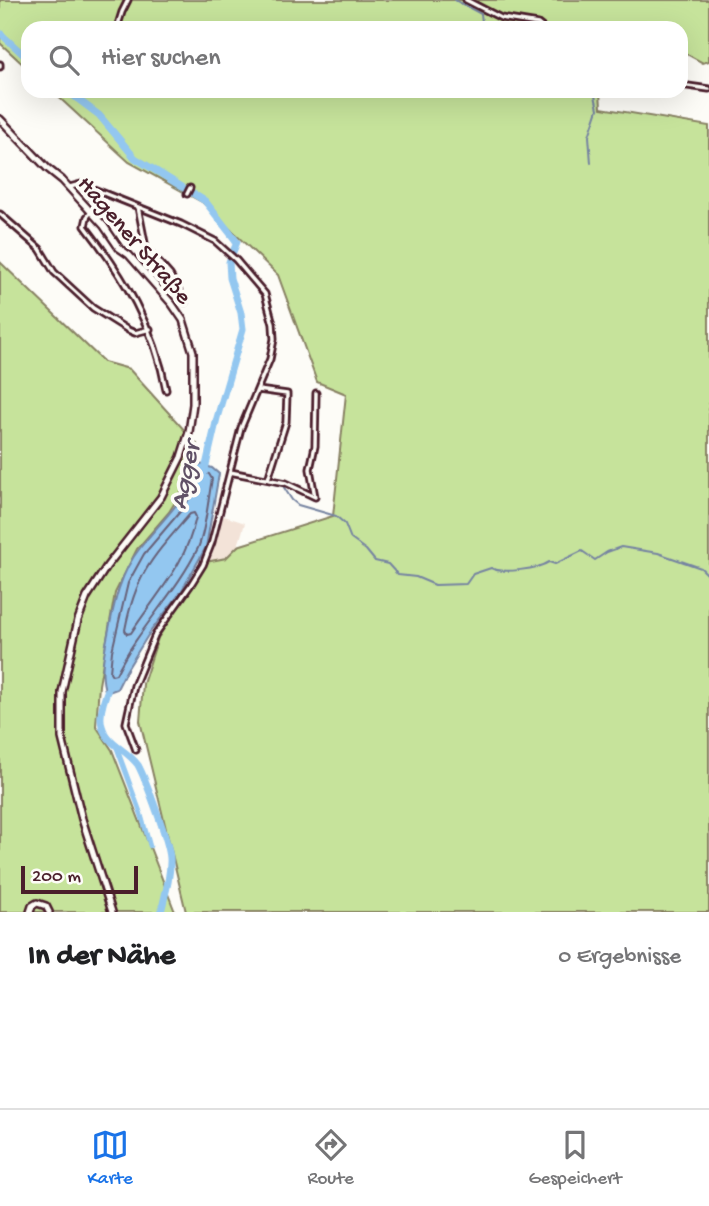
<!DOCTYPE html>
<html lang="de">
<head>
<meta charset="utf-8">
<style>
  :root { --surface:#fff; --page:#f6f6f6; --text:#202124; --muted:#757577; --line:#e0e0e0; --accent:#1a73e8 }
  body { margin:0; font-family:"Gochi Hand",sans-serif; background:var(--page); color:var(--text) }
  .scale { position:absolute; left:21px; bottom:18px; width:117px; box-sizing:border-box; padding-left:7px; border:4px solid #4a1f2b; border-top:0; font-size:19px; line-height:24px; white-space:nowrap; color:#4a1f2b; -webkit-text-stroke:5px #fdfcf7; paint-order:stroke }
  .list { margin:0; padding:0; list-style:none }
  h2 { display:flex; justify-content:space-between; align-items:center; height:91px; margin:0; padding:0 28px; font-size:30px }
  h2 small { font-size:23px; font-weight:400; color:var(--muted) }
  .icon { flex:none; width:38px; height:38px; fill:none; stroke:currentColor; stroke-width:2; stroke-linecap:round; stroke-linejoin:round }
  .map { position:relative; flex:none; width:709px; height:912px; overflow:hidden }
  .search { position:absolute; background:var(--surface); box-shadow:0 7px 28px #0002; left:21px; right:21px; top:21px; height:77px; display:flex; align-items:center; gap:18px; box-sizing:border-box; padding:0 24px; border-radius:21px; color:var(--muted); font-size:26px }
  .sheet { height:196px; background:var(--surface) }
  nav { display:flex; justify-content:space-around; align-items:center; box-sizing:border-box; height:98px; border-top:2px solid var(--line); background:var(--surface); font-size:19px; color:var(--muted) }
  nav a { display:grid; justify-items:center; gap:4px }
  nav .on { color:var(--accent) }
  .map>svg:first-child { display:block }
</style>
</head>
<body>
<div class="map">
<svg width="709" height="912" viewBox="0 0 709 912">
  <rect width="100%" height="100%" fill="#fdfcf7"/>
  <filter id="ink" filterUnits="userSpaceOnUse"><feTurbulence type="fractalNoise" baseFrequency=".0143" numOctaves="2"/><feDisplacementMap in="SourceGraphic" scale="14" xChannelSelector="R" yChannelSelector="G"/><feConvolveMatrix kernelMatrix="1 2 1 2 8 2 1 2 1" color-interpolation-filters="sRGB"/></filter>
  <g filter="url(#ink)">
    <path fill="#f3e3d8" d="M221,515L245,523L238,546L226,558L206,562Z"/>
    <path fill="#c6e39b" stroke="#888163" stroke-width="2" d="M0,0H709V61L703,63L681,51V28H28V69L0,43Z
      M52,91H600L601,108L709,126V912H186L140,721L143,684L158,638L206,562L226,558L238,546L333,516L346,394L317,382L278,275L202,202L129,162Z
      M0,262L104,362L129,369L197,444L192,475L169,512L137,549L115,593L99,685L96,726L112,750L175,912H0Z"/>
    <path fill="#93c7f0" stroke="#7684a1" stroke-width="2" d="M197,463L212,468L219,474L206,547L181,592L150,632L126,671L117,689L106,693C99,675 104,653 108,634C114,604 120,573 140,548C161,520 189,499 197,463Z"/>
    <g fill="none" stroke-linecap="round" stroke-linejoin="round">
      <path stroke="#67627a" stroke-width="2" d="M204,473L209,474L212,479C208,499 206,530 198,548C176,593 138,629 116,674L112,675L110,672L112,651L128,583L144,554L184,507Z
        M194,513L196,517C186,565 157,593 131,633L127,634L125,630C136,573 153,557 190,514Z"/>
      <path stroke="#7684a1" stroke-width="2" d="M455,0L481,14L482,22L488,28
        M591,163L589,136L598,109L594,91
        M248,478L283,486L292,500L298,505L336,516L345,524L351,539L366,550L375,561L388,564L398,575L416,577L435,585L466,584L473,574L491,568C502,574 539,569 549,562L555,564L582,551L595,560L607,552L621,547L658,553L701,568L709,576"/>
      <path stroke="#93c7f0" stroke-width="4.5" d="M116,746L141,814L150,846"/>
      <path stroke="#93c7f0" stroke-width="7" d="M0,33L28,59
        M67,91L99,115L135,158L205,201L237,242L229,262L230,278L241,313L243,329L217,418L204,474
        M110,684C100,708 93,729 118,747C126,753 132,757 138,765C146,780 169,842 170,858C171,876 165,895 161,912"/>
      <defs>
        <path id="street" d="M466,0L501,18L538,24L543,28
          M117,28L122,12L128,0
          M0,64V67
          M681,85L709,89
          M70,187L81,184L181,224L215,241L236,260L265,294L273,324L274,339L270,359L241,428L212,542L203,565L190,586L155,635L134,686L126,723L136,750
          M187,194L190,188
          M138,207L146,248L170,275L185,302
          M91,212L87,217L85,226C123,275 155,328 166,390
          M0,214L40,249L54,272L93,308L128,330L135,333L150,329
          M258,390L287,394L286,422L268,479
          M230,472L286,483L315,497L310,469L315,446L316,393"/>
        <path id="secondary" d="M0,119L47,168L62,180L104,226L119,248L129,255L172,304L183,320L193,352V404L189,432L181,457L161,497L107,566L87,597L78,620L62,692V738L82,819L112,912
          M30,912L32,906L37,903L46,906L49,912"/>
      </defs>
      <use href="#street" stroke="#4a1f2b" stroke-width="9"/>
      <use href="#secondary" stroke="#4a1f2b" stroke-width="10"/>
      <use href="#street" stroke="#fdfcf7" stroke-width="3.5"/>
      <use href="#secondary" stroke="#fdfcf7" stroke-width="5"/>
    </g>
  </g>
  <g text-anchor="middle" stroke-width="7" stroke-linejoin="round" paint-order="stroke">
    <g font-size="24" fill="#4a1f2b" stroke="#fdfcf7">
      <text transform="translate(136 239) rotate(49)" y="8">Hagener Straße</text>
    </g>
    <g font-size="26" font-style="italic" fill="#605166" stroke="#fdfcf7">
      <text transform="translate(183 475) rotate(-78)" y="9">Agger</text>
    </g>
  </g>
</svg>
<div class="scale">200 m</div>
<div class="search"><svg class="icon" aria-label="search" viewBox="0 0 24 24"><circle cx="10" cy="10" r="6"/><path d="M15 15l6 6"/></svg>Hier suchen</div>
</div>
<section class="sheet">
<h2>In der Nähe<small>0 Ergebnisse</small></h2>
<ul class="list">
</ul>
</section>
<nav>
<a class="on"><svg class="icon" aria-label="map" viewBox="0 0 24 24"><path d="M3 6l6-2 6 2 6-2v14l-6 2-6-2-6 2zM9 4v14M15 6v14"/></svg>Karte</a>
<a><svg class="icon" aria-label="directions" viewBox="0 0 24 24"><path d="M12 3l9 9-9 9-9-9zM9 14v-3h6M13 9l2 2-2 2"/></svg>Route</a>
<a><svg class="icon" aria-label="saved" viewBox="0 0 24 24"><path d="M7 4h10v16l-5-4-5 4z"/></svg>Gespeichert</a>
</nav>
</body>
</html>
